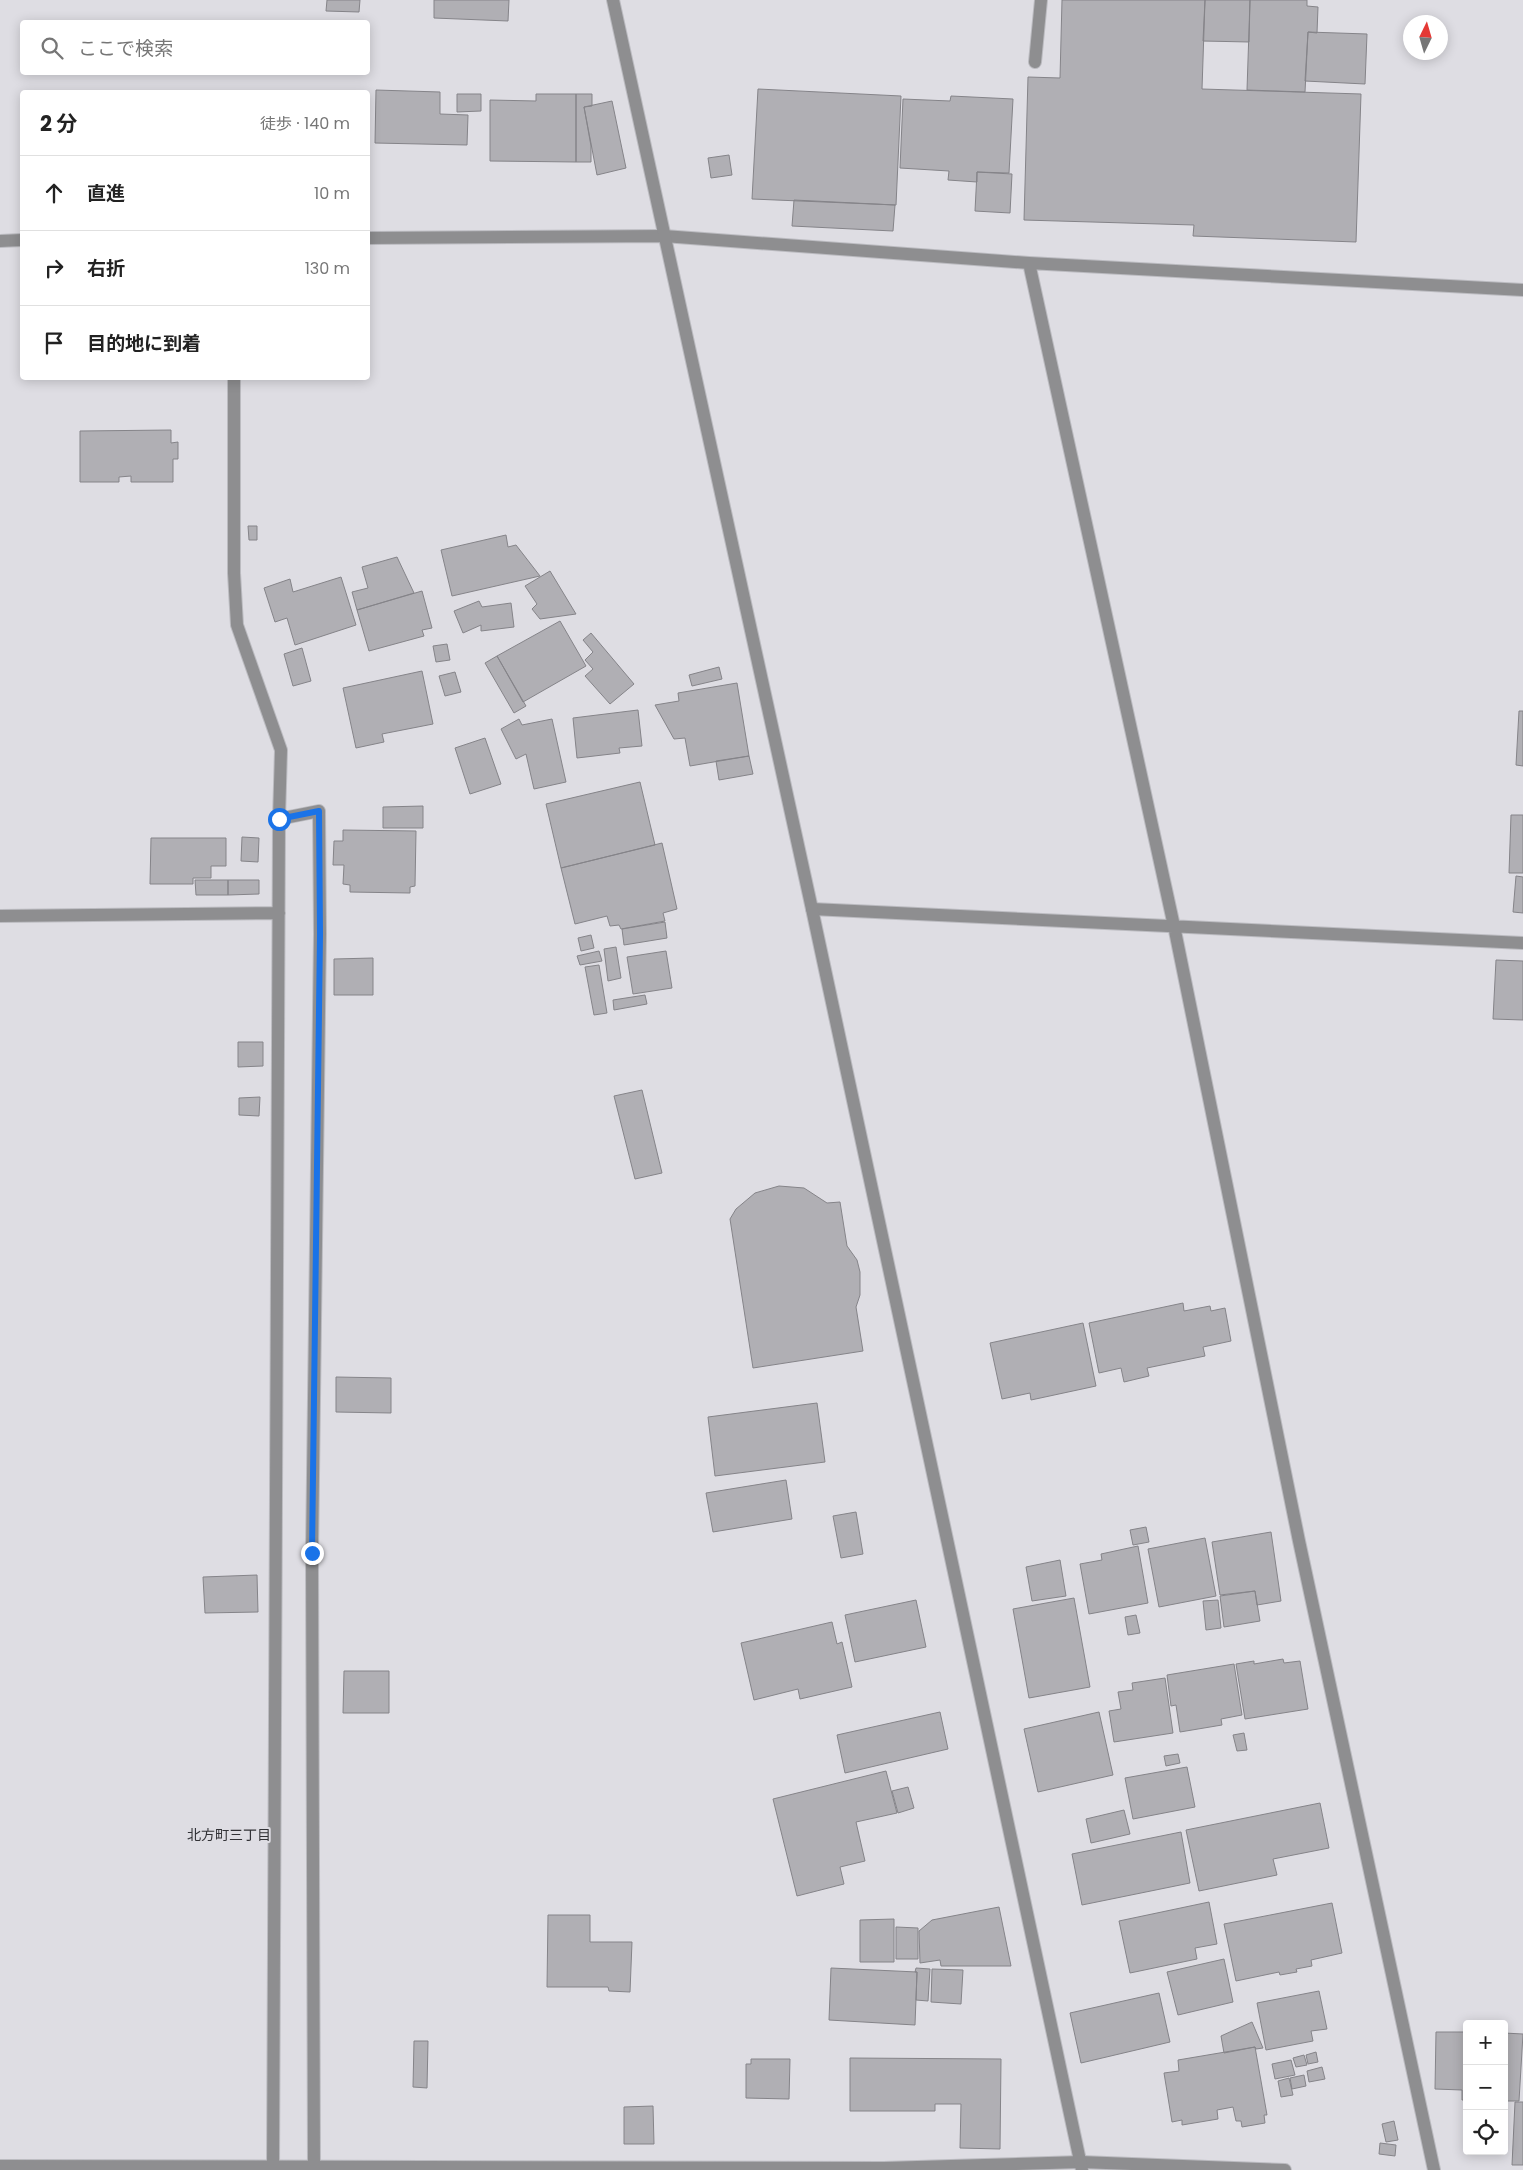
<!DOCTYPE html>
<html lang="ja">
<head>
<meta charset="utf-8">
<style>
  :root { --surface:#fff; --page:#f2f2f2; --text:#222; --muted:#767676; --line:#e0e0e0 }
  body { margin:0; font-family:Poppins,"Noto Sans JP",sans-serif; background:var(--page); color:var(--text) }
  .controls { position:absolute; right:15px; bottom:15px; display:grid; overflow:hidden; border-radius:5px; box-shadow:0 2px 12px #0003 }
  .controls button { width:45px; height:45px; display:grid; place-items:center; padding:0; border:0; border-bottom:1px solid var(--line); background:var(--surface); color:var(--text); font:25px sans-serif }
  .compass { position:absolute; left:1403px; top:15px; width:45px; height:45px; border-radius:50%; background:var(--surface); box-shadow:0 2px 12px #0003; rotate:5deg }
  .stop { position:absolute; width:15px; height:15px; margin:-11px; border:4px solid #1a73e8; border-radius:50%; background:#fff }
  .stop.end { background:#1a73e8; border-color:#fff; box-shadow:0 1px 5px #0008 }
  .list { margin:0; padding:0; list-style:none }
  h2 { display:flex; justify-content:space-between; align-items:center; height:65px; margin:0; padding:0 20px; font-size:21px }
  h2 small { font-size:16px; font-weight:400; color:var(--muted) }
  .list li { display:grid; grid-template-columns:32px 1fr auto; gap:15px; align-items:center; box-sizing:border-box; height:75px; padding:0 20px; border-top:1px solid var(--line) }
  .list b { display:block; font-size:19px; white-space:nowrap }
  .list em { font-size:16px; font-style:normal; color:var(--muted) }
  .icon { flex:none; width:28px; height:28px; fill:none; stroke:currentColor; stroke-width:2; stroke-linecap:round; stroke-linejoin:round }
  .map { position:relative; flex:none; width:1523px; height:2170px; overflow:hidden }
  .search { position:absolute; background:var(--surface); box-shadow:0 2px 12px #0003; left:20px; top:20px; width:350px; height:55px; display:flex; align-items:center; gap:12px; box-sizing:border-box; padding:0 18px; border-radius:5px; color:var(--muted); font-size:19px }
  .panel { position:absolute; background:var(--surface); box-shadow:0 2px 12px #0003; left:20px; top:90px; width:350px; height:290px; border-radius:5px }
  .map>svg:first-child { display:block }
</style>
</head>
<body>
<div class="map">
<svg width="1523" height="2170" viewBox="0 0 1523 2170">
  <rect width="100%" height="100%" fill="#dedde3"/>
  <path fill="#b0afb4" stroke="#858489" d="M327,0H360L359,12L326,11Z
    M434,0H509L508,21L434,18Z
    M1062,0H1205L1202,89L1361,94L1356,242L1193,236L1194,225L1024,220L1028,77L1060,78Z
    M1205,0H1250L1249,42L1203,41Z
    M1250,0H1307V6L1318,7L1317,33L1308,32L1305,92L1247,90Z
    M1308,32L1367,34L1365,84L1305,81Z
    M758,89L901,96L896,205L752,199Z
    M376,90L440,92V114L468,115L467,145L375,143Z
    M457,94H481V111L457,112Z
    M536,94H576V162L490,161V100L536,101Z
    M576,94H592V106L584,107L591,146V162H576Z
    M951,96L1013,99L1009,173L977,172V182L948,180L949,171L900,168L903,99L950,101Z
    M612,101L626,168L597,175L584,107Z
    M729,155L732,175L711,178L708,158Z
    M977,172L1012,174L1010,213L975,211Z
    M794,200L895,205L893,231L792,226Z
    M171,430V443L178,442V459H173V482H131V476L119,477V482H80V431Z
    M248,526H257V540H249Z
    M506,535L508,547L516,545L540,576L452,596L441,550Z
    M397,557L414,593L357,610L352,592L368,588L362,567Z
    M550,571L576,614L540,619L532,609L537,604L525,586Z
    M341,577L356,625L295,645L287,618L275,622L264,588L290,579L293,592Z
    M422,591L432,628L422,630L424,636L369,651L357,610Z
    M479,601L482,607L511,603L514,627L481,631V625L463,633L454,611Z
    M560,621L586,666L523,702L497,656Z
    M591,633L634,684L610,704L585,676L593,669L585,660L593,652L583,640Z
    M447,644L450,660L436,662L433,646Z
    M302,648L311,681L293,686L284,654Z
    M497,656L526,706L514,713L485,663Z
    M719,667L722,679L692,686L689,675Z
    M422,671L433,724L382,734L384,742L356,748L343,688Z
    M455,672L461,692L445,696L439,676Z
    M737,683L749,756L690,766L685,738L674,739L655,705L679,701L678,693Z
    M638,710L642,746L619,748L620,753L577,758L573,718Z
    M1519,711H1523V766L1516,765Z
    M519,719L522,725L552,719L566,782L534,789L526,754L516,759L501,729Z
    M485,738L501,784L470,794L455,748Z
    M749,756L753,774L719,780L716,761Z
    M640,782L655,845L561,868L546,804Z
    M423,806V828H383V807Z
    M1511,815H1523V873H1509Z
    M343,830L416,831L415,886L410,887V893L350,892V885L343,884L344,865H333L334,841H343Z
    M242,837L259,838L258,862L241,861Z
    M151,838H226V866H211V878H193V884H150Z
    M662,843L677,909L663,913L665,921L621,929L619,925L610,926L607,916L575,924L561,868Z
    M1516,876L1523,877V913L1513,912Z
    M195,880H228V895H196Z
    M228,880H259V894L228,895Z
    M665,922L667,938L624,945L622,929Z
    M591,935L594,948L581,951L578,938Z
    M616,947L621,978L608,981L604,949Z
    M599,951L602,961L580,965L577,956Z
    M666,951L672,988L633,994L627,957Z
    M373,958V995H334V959Z
    M1496,960L1523,961V1020L1493,1019Z
    M599,965L607,1013L594,1015L585,967Z
    M645,995L647,1004L614,1010L613,1000Z
    M238,1042H263V1066L238,1067Z
    M642,1090L662,1173L635,1179L614,1096Z
    M260,1097L259,1116L239,1115V1098Z
    M779,1186L804,1188L827,1203L840,1202L847,1246L857,1260L860,1272V1295L856,1307L863,1351L753,1368L730,1219L736,1209L755,1193Z
    M1183,1303L1184,1311L1210,1306L1211,1311L1225,1308L1231,1341L1203,1347L1205,1356L1147,1368L1149,1376L1124,1382L1121,1368L1099,1373L1089,1323Z
    M1083,1323L1096,1386L1031,1400L1030,1393L1002,1399L990,1343Z
    M336,1377L391,1378V1413L336,1412Z
    M817,1403L825,1462L715,1476L708,1417Z
    M786,1480L792,1519L713,1532L706,1493Z
    M856,1512L863,1554L841,1558L833,1516Z
    M1146,1527L1149,1542L1133,1545L1130,1530Z
    M1271,1532L1281,1601L1257,1605L1255,1591L1220,1595L1212,1542Z
    M1205,1538L1216,1596L1159,1607L1148,1549Z
    M1138,1546L1148,1603L1089,1614L1080,1564L1102,1560L1101,1554Z
    M1060,1560L1066,1596L1032,1601L1026,1567Z
    M257,1575L258,1612L205,1613L203,1577Z
    M1255,1591L1260,1621L1224,1627L1220,1596Z
    M1074,1598L1090,1687L1029,1698L1013,1609Z
    M916,1600L926,1647L855,1662L845,1615Z
    M1218,1600L1221,1628L1206,1630L1203,1601Z
    M1136,1615L1140,1633L1128,1635L1125,1617Z
    M832,1622L837,1644L842,1642L852,1687L800,1699L798,1689L754,1700L741,1643Z
    M1283,1659L1284,1663L1300,1661L1308,1709L1245,1719L1236,1664L1254,1661V1664Z
    M1234,1664L1242,1715L1221,1719L1222,1725L1180,1732L1176,1705L1171,1706L1167,1675Z
    M344,1671H389V1713H343Z
    M1165,1678L1173,1733L1114,1742L1109,1711L1121,1709L1118,1692L1133,1690L1132,1683Z
    M940,1712L948,1749L845,1773L837,1735Z
    M1099,1712L1113,1775L1038,1792L1024,1729Z
    M1244,1733L1247,1750L1237,1751L1233,1735Z
    M1178,1754L1180,1763L1166,1766L1164,1756Z
    M1187,1767L1195,1807L1133,1819L1125,1778Z
    M886,1771L897,1813L856,1822L865,1861L840,1867L844,1884L797,1896L773,1799Z
    M908,1787L914,1808L898,1813L892,1791Z
    M1320,1803L1329,1848L1273,1859L1277,1875L1199,1891L1186,1830Z
    M1124,1810L1130,1834L1091,1843L1086,1819Z
    M1181,1832L1190,1883L1082,1905L1072,1854Z
    M1209,1902L1217,1944L1195,1948L1197,1959L1130,1973L1119,1921Z
    M1332,1903L1342,1953L1311,1960L1312,1966L1296,1969L1297,1972L1280,1975L1279,1972L1236,1981L1224,1924Z
    M999,1907L1011,1966H941L940,1960L920,1963L919,1931L932,1920Z
    M548,1915H590V1942H632L630,1992L609,1991L608,1987H547Z
    M894,1919V1962H860V1920Z
    M896,1927L918,1928V1959H896Z
    M1224,1959L1233,2002L1178,2015L1167,1972Z
    M831,1968L917,1972L915,2025L829,2020Z
    M916,1968L930,1969L928,2001L916,2000L917,1972H915Z
    M932,1969L963,1970L961,2004L931,2002Z
    M1319,1991L1327,2029L1311,2031L1313,2041L1266,2050L1257,2003Z
    M1159,1993L1170,2042L1081,2063L1070,2013Z
    M1252,2022L1263,2048L1256,2049L1255,2047L1224,2053L1221,2036Z
    M1436,2032H1467V2100H1462V2090L1435,2089Z
    M1504,2033L1523,2034L1519,2101H1504Z
    M414,2041H428L427,2088L413,2087Z
    M1255,2047L1267,2115H1264L1265,2123L1242,2127L1241,2121H1236L1233,2107L1217,2110L1218,2119L1182,2125V2120L1172,2122L1164,2073L1179,2071L1178,2060Z
    M1316,2052L1318,2062L1308,2064L1306,2055Z
    M1304,2055L1307,2065L1296,2067L1293,2058Z
    M850,2058L1001,2059L1000,2149L960,2148L961,2104H935V2111H850Z
    M751,2059H790L789,2099L746,2098V2064H751Z
    M1291,2060L1295,2075L1275,2079L1272,2064Z
    M1322,2067L1325,2079L1309,2082L1307,2071Z
    M1304,2075L1306,2086L1292,2089L1290,2078Z
    M1289,2078L1293,2095L1281,2097L1278,2081Z
    M1515,2102H1523V2165H1512Z
    M653,2106L654,2144H624V2107Z
    M1394,2121L1398,2140L1386,2142L1382,2124Z
    M1380,2143L1396,2145L1395,2156L1379,2154Z"/>
  <g fill="none" stroke-linecap="round" stroke-linejoin="round">
    <defs>
      <path id="minor" d="M1035,62L1041,0
        M368,238L664,236L1029,263L1523,290
        M0,241L22,240
        M1029,263L1174,926L1299,1541L1434,2170
        M234,378V573L237,625L281,750L279,819L319,811L320,934L312,1553L314,2170
        M812,909L1523,943
        M0,916L279,913
        M0,2166L884,2168L1081,2162L1285,2170
        M273,2170L279,819"/>
      <path id="tertiary" d="M613,0L812,909L1082,2170"/>
    </defs>
    <use href="#minor" stroke="#bbbbc0" stroke-width="14"/>
    <use href="#tertiary" stroke="#bbbbc0" stroke-width="14"/>
    <use href="#minor" stroke="#8e8e90" stroke-width="12"/>
    <use href="#tertiary" stroke="#8e8e90" stroke-width="12"/>
  </g>
  <g fill="none" stroke-linecap="round" stroke-linejoin="round">
    <path stroke="#1a73e8" stroke-width="6" d="M279,819L319,811L320,934L312,1553"/>
  </g>
  <g text-anchor="middle" stroke-width="4" stroke-linejoin="round" paint-order="stroke">
    <g font-size="14" fill="#323236" stroke="#dedde3">
      <text x="229" y="1840">北方町三丁目</text>
    </g>
  </g>
</svg>
<div class="controls">
<button>+</button>
<button>−</button>
<button><svg class="icon" aria-label="locate" viewBox="0 0 24 24"><circle cx="12" cy="12" r="6"/><path d="M12 2v4M12 18v4M2 12h4M18 12h4"/></svg></button>
</div>
<svg class="compass" viewBox="-18 -18 36 36"><path d="M0-13l5 13h-10z" fill="#e53935"/><path d="M0 13l5-13h-10z" fill="#767676"/></svg>
<div class="stop" style="left:279px;top:819px"></div>
<div class="stop end" style="left:312px;top:1553px"></div>
<div class="search"><svg class="icon" aria-label="search" viewBox="0 0 24 24"><circle cx="10" cy="10" r="6"/><path d="M15 15l6 6"/></svg>ここで検索</div>
<section class="panel">
<h2>2 分<small>徒歩 · 140 m</small></h2>
<ul class="list">
<li><svg class="icon" aria-label="ahead" viewBox="0 0 24 24"><path d="M12 20V5M6 11l6-6 6 6"/></svg><div><b>直進</b></div><em>10 m</em></li>
<li><svg class="icon" aria-label="right" viewBox="0 0 24 24"><path d="M7 20v-9h11M14 6l5 5-5 5"/></svg><div><b>右折</b></div><em>130 m</em></li>
<li><svg class="icon" aria-label="arrive" viewBox="0 0 24 24"><path d="M6 21V4h12l-3 4 3 4H6"/></svg><div><b>目的地に到着</b></div></li>
</ul>
</section>
</div>
</body>
</html>
